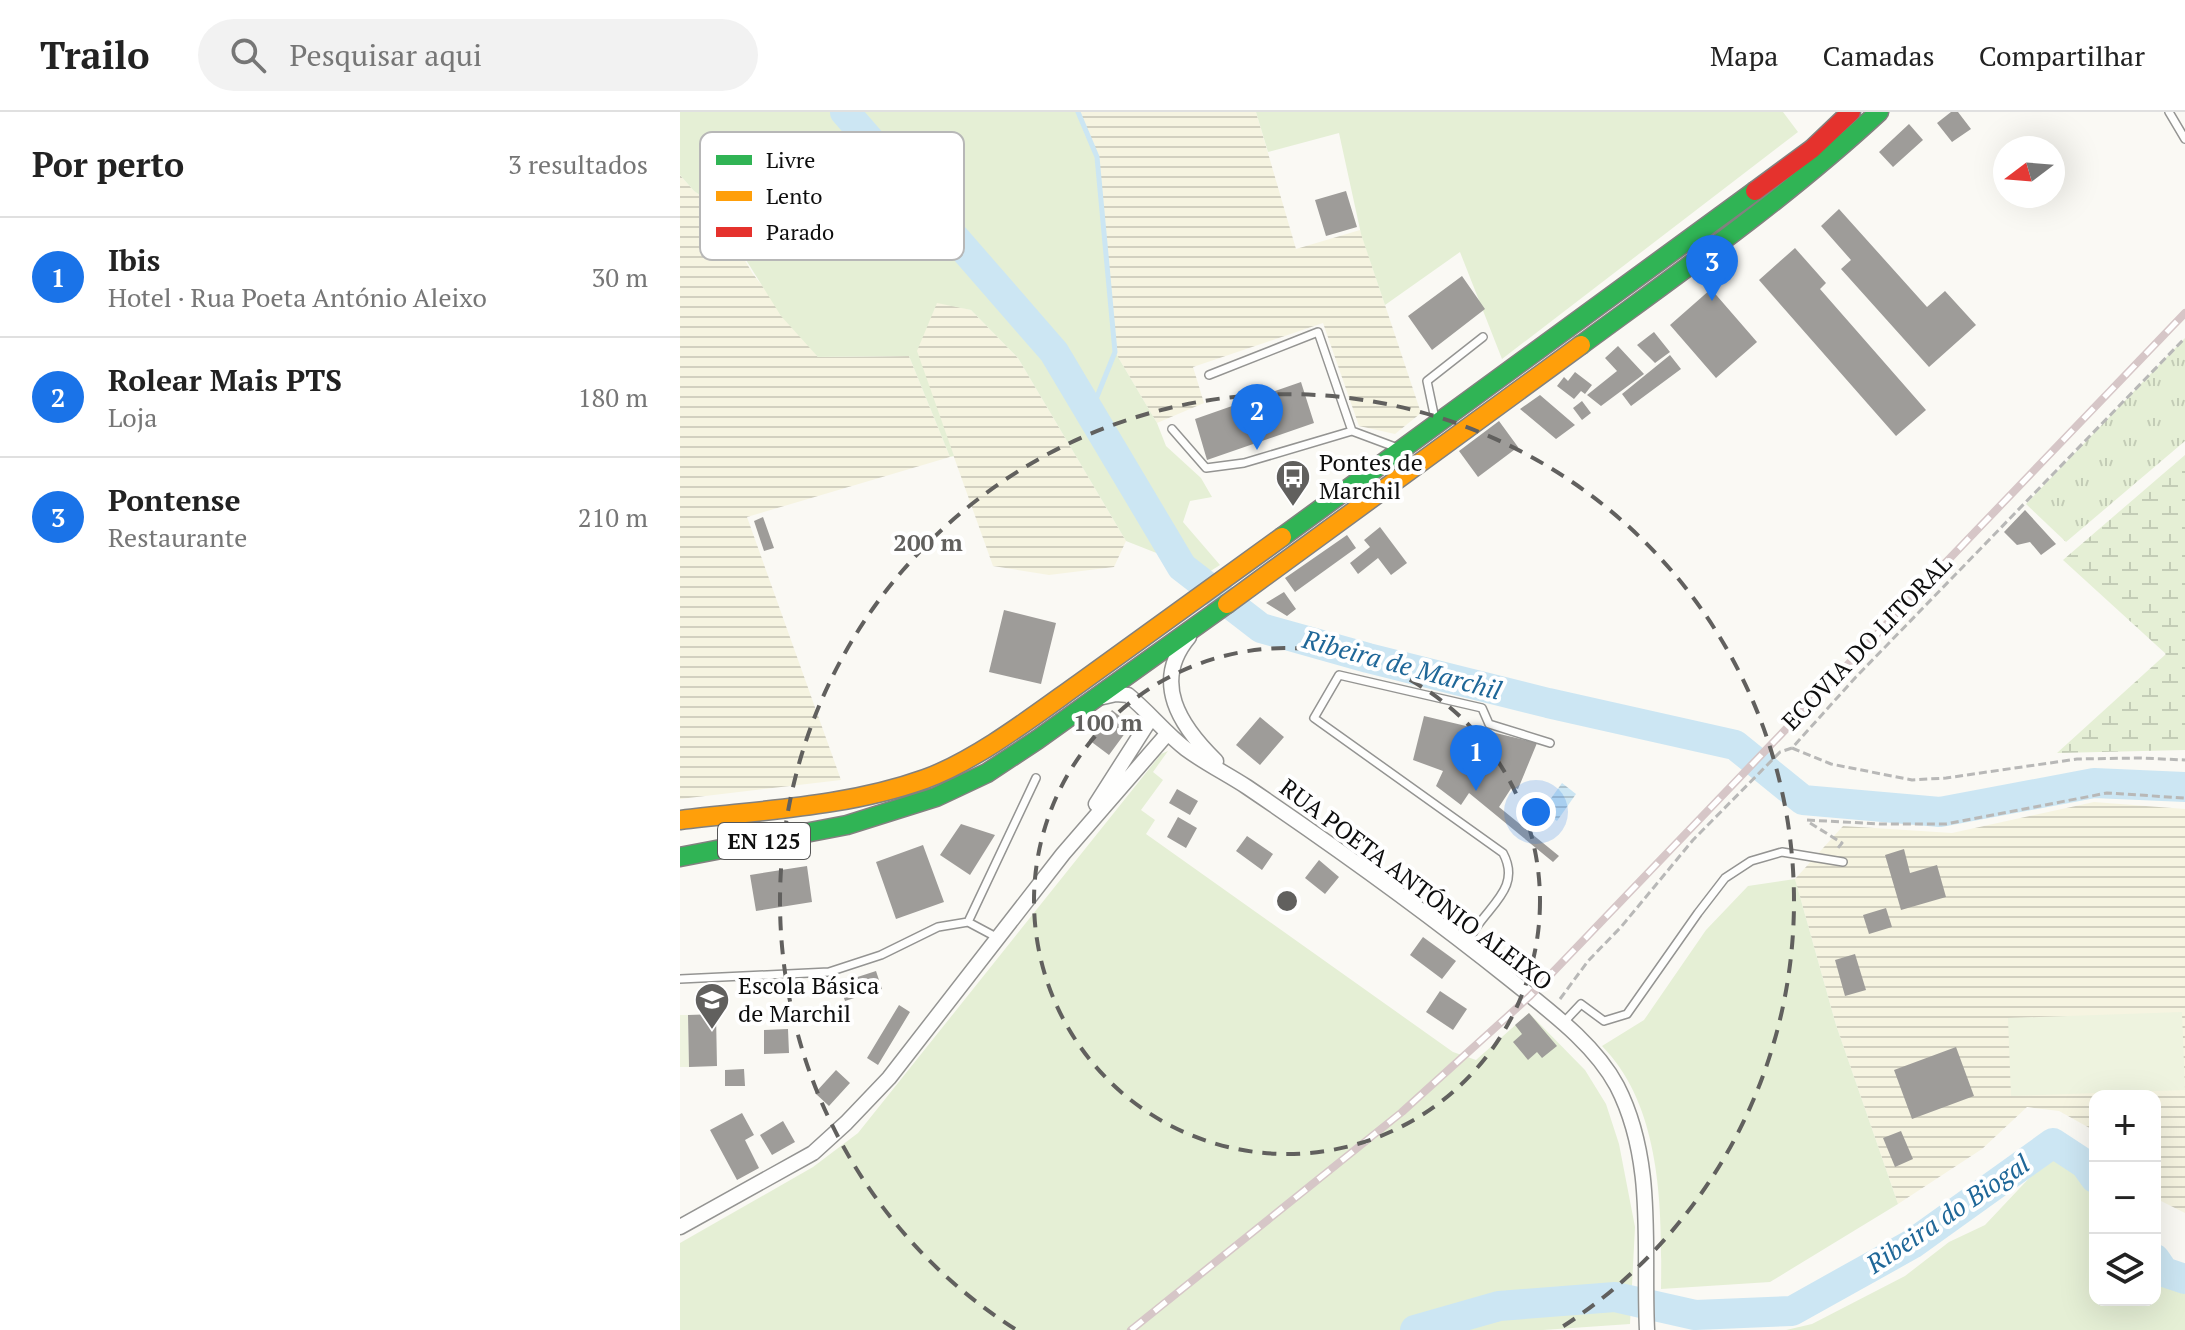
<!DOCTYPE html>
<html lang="pt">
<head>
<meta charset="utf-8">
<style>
  :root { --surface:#fff; --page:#f2f2f2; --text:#222; --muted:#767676; --line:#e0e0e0; --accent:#1a73e8 }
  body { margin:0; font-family:"PT Serif",serif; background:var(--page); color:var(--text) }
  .controls { position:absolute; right:24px; bottom:24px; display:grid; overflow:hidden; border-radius:16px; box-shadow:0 8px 32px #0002 }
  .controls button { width:72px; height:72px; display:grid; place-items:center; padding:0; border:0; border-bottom:2px solid var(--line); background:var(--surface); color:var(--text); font:40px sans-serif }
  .compass { position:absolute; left:1313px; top:24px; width:72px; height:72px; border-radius:50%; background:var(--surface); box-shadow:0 8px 32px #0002; rotate:254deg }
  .you { position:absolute; left:856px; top:700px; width:28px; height:28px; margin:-20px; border:6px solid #fff; border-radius:50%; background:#1a73e8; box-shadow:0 0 0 12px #1a73e833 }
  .badge { display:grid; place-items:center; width:52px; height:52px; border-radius:50%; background:var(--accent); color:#fff; font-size:26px; font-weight:700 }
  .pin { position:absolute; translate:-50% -66px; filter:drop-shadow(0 2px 4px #0008) }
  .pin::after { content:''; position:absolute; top:42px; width:28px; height:24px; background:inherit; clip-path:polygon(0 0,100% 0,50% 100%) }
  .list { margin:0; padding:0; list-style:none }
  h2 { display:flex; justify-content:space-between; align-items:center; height:104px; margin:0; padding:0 32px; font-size:34px }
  h2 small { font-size:26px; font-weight:400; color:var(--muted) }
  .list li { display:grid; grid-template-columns:52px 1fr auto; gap:24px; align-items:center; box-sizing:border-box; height:120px; padding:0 32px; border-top:2px solid var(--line) }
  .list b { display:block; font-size:30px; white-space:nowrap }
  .list p { margin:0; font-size:26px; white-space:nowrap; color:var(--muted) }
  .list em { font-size:26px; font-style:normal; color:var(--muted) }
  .icon { flex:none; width:44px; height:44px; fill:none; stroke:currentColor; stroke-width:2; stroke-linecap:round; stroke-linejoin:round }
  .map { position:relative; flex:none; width:1505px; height:1218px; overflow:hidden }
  header { display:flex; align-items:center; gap:48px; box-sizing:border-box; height:112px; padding:0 40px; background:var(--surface); border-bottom:2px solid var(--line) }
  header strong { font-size:38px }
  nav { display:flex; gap:44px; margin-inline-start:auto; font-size:28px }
  .search { width:560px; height:72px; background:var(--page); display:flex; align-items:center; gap:20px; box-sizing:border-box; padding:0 28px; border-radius:44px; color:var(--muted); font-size:30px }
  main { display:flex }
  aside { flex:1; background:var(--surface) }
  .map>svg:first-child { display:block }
</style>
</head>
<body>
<header>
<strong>Trailo</strong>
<div class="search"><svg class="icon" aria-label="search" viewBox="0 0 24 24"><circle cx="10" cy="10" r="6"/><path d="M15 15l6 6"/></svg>Pesquisar aqui</div>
<nav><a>Mapa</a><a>Camadas</a><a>Compartilhar</a></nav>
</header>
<main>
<aside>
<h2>Por perto<small>3 resultados</small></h2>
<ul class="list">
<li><span class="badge">1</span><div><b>Ibis</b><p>Hotel · Rua Poeta António Aleixo</p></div><em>30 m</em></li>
<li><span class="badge">2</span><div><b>Rolear Mais PTS</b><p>Loja</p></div><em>180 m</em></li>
<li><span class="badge">3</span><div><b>Pontense</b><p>Restaurante</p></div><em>210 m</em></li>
</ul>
</aside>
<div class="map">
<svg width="1505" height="1218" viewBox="0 0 1505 1218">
  <defs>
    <pattern id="farmland-rules" width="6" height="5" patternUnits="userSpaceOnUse" patternTransform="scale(2)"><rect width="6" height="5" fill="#f6f4e1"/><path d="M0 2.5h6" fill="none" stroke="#d2d0c0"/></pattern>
    <pattern id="wetland-marsh" width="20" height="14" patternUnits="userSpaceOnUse" patternTransform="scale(2)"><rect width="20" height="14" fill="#e5efd5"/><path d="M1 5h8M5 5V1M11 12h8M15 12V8" fill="none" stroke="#c3ccb6"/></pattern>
    <pattern id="park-tufts" width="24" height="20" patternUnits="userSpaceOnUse" patternTransform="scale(2)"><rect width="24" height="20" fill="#e5efd5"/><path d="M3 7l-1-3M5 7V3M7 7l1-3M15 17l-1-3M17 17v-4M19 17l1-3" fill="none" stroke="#c3ccb6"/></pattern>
    <pattern id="water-rules" width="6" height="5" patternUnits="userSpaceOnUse" patternTransform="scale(2)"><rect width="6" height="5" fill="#cce6f3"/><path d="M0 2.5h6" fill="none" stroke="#aec4cf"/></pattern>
  </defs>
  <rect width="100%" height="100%" fill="#faf9f4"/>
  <path fill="url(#farmland-rules)" d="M398,0H576L616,137L680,118L741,301L715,322L679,314L643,211L513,255L524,291L477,311L435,240L417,45Z
    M0,63L14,79L30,90L73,162L138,245L229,244L270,345L67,405L161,668L0,687Z
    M257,190L291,198L338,246L446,429L434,455L369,463L313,454L236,239Z
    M1414,690L1505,697V1101L1475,1086V984H1415V1019L1379,999L1347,995L1302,1037L1218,1092L1156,913L1115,767L1163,714L1272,721Z"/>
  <path fill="#e5efd5" d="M0,0H398L417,45L435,240L477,311L486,334L521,366L532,385L510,389L503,410L540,453L507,474L479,442L446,429L338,246L291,198L257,191L237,239L274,344L270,345L229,244L138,245L101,204L30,90L14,79L0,63Z
    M576,0H1103L1118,20L822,247L780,140L705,193L681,122L659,21L588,40Z
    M488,639L473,660L483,668L461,698L475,708L466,722L773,940L796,948L849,901L905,958L926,992L939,1032L955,1115L950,1212L863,1218H0V1131L133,1055L178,1021L481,642Z
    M1115,767L1156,913L1218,1092L1090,1170L981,1177C982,1097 982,995 922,934L964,908L1026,818L1068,774Z
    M1370,1044L1384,1049L1415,1082V1188H1475V1164L1505,1181V1218H1106L1132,1212L1225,1164L1269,1130L1305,1113Z"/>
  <path fill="url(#wetland-marsh)" d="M1505,343V638L1377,641L1486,542L1383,448Z"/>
  <path fill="url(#park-tufts)" d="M1505,226V329L1386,430L1346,392Z"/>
  <path fill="#eef3df" d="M1502,900L1505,978L1331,984L1328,906Z
    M0,903H8L9,955H0Z"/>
  <path fill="url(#water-rules)" d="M882,671L896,682L877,709L862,699Z"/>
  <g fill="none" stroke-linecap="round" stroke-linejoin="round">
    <path stroke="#cce6f3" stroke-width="5" d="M398,0L417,45L435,240L410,302"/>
    <path stroke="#cce6f3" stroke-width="30" d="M165,0L374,240L502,455L581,516L688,546L868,591L1055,633L1123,688L1260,700L1414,671L1505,675
      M1475,1147L1484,1160L1505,1167
      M735,1218L819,1194L935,1185L1015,1203L1112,1199L1232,1132L1373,1031L1405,1052L1415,1066"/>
  </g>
  <path fill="#9e9c99" d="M1271,0H1278L1291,17L1272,30L1257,11Z
    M1229,12L1243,28L1213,55L1199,40Z
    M666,79L677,115L646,124L635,88Z
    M1159,97L1247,195L1265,179L1296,213L1249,255L1161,157L1171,148L1141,114Z
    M1115,136L1146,171L1140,177L1246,298L1216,324L1079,168Z
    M782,164L805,197L752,238L728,204Z
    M1031,177L1077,230L1036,266L990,213Z
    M974,220L990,240L975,251L957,233Z
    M938,234L964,262L921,294L907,283L937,259L925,246Z
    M990,243L1001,257L951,294L942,282Z
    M895,260L912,273L905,282L901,279L894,287L877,274L884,265L888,269Z
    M621,270L634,311L527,348L515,307Z
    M860,283L895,313L876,327L840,297Z
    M902,289L911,301L902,308L893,296Z
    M819,309L838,335L798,365L779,339Z
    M1345,398L1376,432L1361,443L1350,430L1337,433L1324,420Z
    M83,405L94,436L84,439L74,409Z
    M700,415L727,451L711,463L698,446L678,462L670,451L690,435L684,428Z
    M667,423L676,436L615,480L605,466Z
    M604,480L616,497L607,504L586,491Z
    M324,498L376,511L361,572L309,560Z
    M432,598L451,613L429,643L409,628Z
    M744,604L857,631L838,677L832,675L819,695L879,744L873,750L789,681L781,693L756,674L763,659L733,648Z
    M580,605L604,625L580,653L556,633Z
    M497,677L518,689L510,703L489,691Z
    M498,705L517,716L506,736L487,725Z
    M281,712L315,723L290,763L260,743Z
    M567,724L593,742L582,758L556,739Z
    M243,733L264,790L216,807L196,750Z
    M1224,737L1230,761L1257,753L1266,785L1221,798L1205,743Z
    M639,748L659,765L645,782L625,766Z
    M127,754L132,790L76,799L70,763Z
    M1206,796L1212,815L1189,822L1183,803Z
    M743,825L776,849L762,867L730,843Z
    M1175,842L1186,878L1165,884L1155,848Z
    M196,859L202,877L165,889L159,871Z
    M760,879L787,897L773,918L746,900Z
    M219,893L230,900L198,953L187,946Z
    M849,901L877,934L862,946L857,940L848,948L833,930L842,922L835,913Z
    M36,902L37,954L9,955L8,903Z
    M108,917L109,941L84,942V918Z
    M1276,935L1294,984L1232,1007L1214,958Z
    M64,957L65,974H45V958Z
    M156,958L170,971L149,994L135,981Z
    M62,1001L74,1023L65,1028L79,1056L57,1068L30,1018Z
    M103,1009L115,1030L92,1043L80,1023Z
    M1221,1019L1233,1047L1215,1055L1203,1026Z"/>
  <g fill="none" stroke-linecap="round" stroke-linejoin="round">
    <defs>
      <path id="lane" d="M1489,0L1505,27
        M529,263L638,220L672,319
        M755,307L747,269L803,225
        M492,317L526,356L564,351L672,319L715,335
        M288,810L356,666
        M787,833C800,797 844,780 823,741L634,606L659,563L802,596L809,612L870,631
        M0,867L149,860L201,843L258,815L288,810L318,826
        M884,910L901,892L924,909L947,902L1018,801L1045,766L1071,749L1102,740L1163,750"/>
      <path id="street" d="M509,525C471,570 500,614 536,649
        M423,585L436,582L448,583C469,600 485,621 506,637C525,651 547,662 567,675C657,736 746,800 831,868C868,898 914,931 937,974C976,1050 963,1137 967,1218
        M416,692L471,606
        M0,1115L133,1041L166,1011L209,966L383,742L487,622"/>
      <path id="fast" d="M901,233C1003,158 1106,86 1199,0
        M602,425L1075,79
        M0,745L167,713L256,685L307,661L357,628L547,492"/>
      <path id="slow" d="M547,492L901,233
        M0,708C82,698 167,695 245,667C297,648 355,603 400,571C467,522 535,474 602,425"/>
      <path id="jam" d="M1075,79L1132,37L1171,0"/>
    </defs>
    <use href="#lane" stroke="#949492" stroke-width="10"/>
    <use href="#street" stroke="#949492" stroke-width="17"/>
    <use href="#fast" stroke="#82817f" stroke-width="21"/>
    <use href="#slow" stroke="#82817f" stroke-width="21"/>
    <use href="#jam" stroke="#82817f" stroke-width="21"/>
    <path stroke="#b8b8b7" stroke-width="3" stroke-dasharray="8 4" stroke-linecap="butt" d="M1112,636L1151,652L1232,668L1266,666L1397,647L1460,646L1505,648
      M1127,708L1201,712H1266L1427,681L1505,686
      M1130,711L1162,731L1158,736
      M880,887L908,849L941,815L1013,728L1100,640L1112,636L1175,566L1505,226"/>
    <use href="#lane" stroke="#fefefd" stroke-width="7"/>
    <use href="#street" stroke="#fefefd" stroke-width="14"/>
    <use href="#fast" stroke="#30b455" stroke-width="18"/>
    <use href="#slow" stroke="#ff9f0a" stroke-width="18"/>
    <use href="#jam" stroke="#e5322d" stroke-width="18"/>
    <defs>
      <path id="rail" d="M451,1218L722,1000L850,884L1505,201"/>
    </defs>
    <use href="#rail" stroke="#d6c6c7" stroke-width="8"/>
    <use href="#rail" stroke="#fff" stroke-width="5" stroke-dasharray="15" stroke-linecap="butt"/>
  </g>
  <g fill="none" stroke="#61605e" stroke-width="4" stroke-dasharray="14 10">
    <circle cx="607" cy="789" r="253"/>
    <path d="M335 1217A507 507 0 1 1 879 1217"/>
  </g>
  <defs>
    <symbol id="bus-pin" viewBox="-11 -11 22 30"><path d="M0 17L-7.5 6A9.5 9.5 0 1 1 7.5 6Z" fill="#61605e" stroke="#fff"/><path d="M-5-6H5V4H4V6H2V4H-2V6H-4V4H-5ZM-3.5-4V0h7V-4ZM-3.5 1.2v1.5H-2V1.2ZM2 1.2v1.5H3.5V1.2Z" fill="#fff"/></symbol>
    <symbol id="school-pin" viewBox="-11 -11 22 30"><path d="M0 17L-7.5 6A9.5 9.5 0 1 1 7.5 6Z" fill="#61605e" stroke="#fff"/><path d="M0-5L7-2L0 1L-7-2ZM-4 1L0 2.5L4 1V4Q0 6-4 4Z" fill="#fff"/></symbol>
  </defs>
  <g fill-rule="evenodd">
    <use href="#bus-pin" x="593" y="345" width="40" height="54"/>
    <use href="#school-pin" x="12" y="868" width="40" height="54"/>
  </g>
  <g text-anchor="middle" stroke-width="8" stroke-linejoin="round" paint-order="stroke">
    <rect fill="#fff" stroke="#565656" stroke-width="2" x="38" y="711" width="92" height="36" rx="6"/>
    <g font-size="22" font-weight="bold" fill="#0e0e0e">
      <text x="84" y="737">EN 125</text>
    </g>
    <g font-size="24" fill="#0e0e0e" stroke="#fff" text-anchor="start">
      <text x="639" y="359">Pontes de<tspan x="639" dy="28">Marchil</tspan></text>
      <text x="58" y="882">Escola Básica<tspan x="58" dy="28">de Marchil</tspan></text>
    </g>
    <g font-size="24" fill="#0e0e0e" stroke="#fff">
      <text transform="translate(1187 531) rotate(-46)" y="8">ECOVIA DO LITORAL</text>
      <text transform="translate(736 773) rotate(37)" y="8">RUA POETA ANTÓNIO ALEIXO</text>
    </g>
    <g font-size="26" font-style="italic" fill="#1f6798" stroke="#fff">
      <text transform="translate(722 553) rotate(15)" y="9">Ribeira de Marchil</text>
      <text transform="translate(1268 1102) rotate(-34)" y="9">Ribeira do Biogal</text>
    </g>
  </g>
  <rect x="20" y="20" width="264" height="128" rx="12" fill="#fff" stroke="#b7b7b7" stroke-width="2"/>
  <rect x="36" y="43" width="36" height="10" fill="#30b455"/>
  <rect x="36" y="79" width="36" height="10" fill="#ff9f0a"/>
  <rect x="36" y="115" width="36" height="10" fill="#e5322d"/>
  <g font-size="22" fill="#0e0e0e">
    <text x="86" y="56">Livre</text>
    <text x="86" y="92">Lento</text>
    <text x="86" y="128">Parado</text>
  </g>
  <circle cx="607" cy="789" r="12" fill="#61605e" stroke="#fff" stroke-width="4"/>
  <g font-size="24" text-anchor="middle" font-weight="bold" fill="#61605e" stroke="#fff" stroke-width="8" stroke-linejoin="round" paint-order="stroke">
    <text x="248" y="439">200 m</text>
    <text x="428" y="619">100 m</text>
  </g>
</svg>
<div class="controls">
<button>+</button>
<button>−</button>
<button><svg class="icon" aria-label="layers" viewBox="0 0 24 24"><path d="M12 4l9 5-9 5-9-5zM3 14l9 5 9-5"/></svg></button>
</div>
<svg class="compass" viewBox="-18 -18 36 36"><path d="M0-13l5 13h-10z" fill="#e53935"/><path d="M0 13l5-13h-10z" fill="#767676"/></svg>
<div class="you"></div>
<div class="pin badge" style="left:796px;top:679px">1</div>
<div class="pin badge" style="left:577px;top:338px">2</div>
<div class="pin badge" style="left:1032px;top:189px">3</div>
</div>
</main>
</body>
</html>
